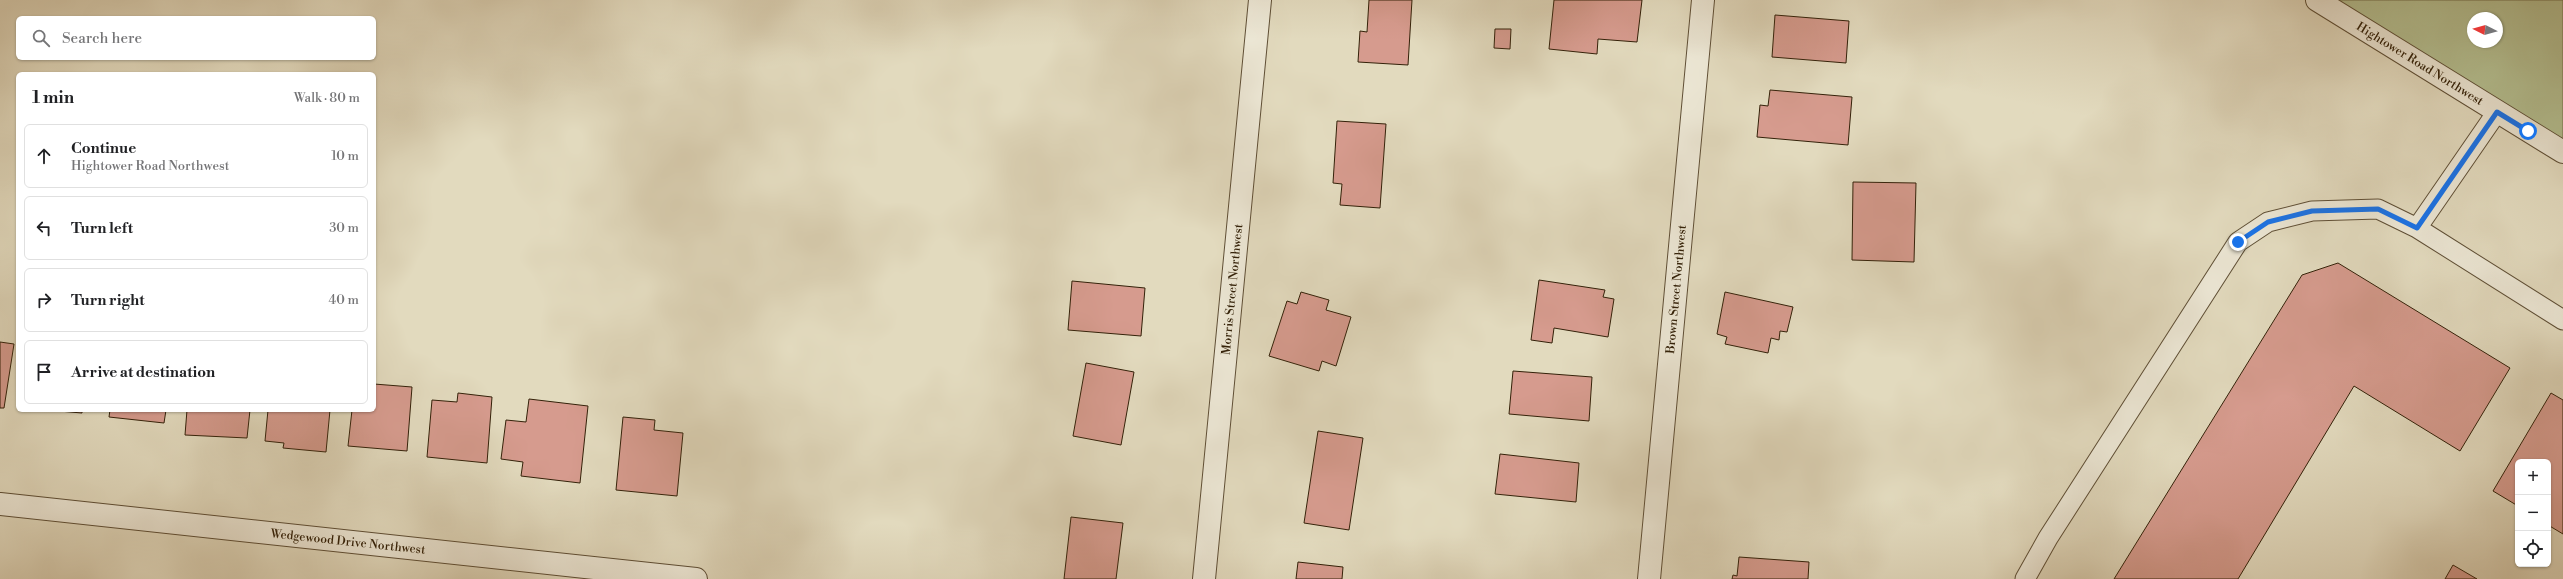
<!DOCTYPE html>
<html lang="en">
<head>
<meta charset="utf-8">
<style>
  :root { --surface:#fff; --page:#f2f2f2; --text:#202124; --muted:#757577; --line:#e0e0e0 }
  body { margin:0; font-family:"Libre Bodoni",serif; background:var(--page); color:var(--text) }
  .controls { position:absolute; right:12px; bottom:12px; display:grid; overflow:hidden; border-radius:6px; box-shadow:0 1px 3px #0004 }
  .controls button { width:36px; height:36px; display:grid; place-items:center; padding:0; border:0; border-bottom:1px solid var(--line); background:var(--surface); color:var(--text); font:20px sans-serif }
  .compass { position:absolute; left:2467px; top:12px; width:36px; height:36px; border-radius:50%; background:var(--surface); box-shadow:0 1px 3px #0004; rotate:276deg }
  .stop { position:absolute; width:12px; height:12px; margin:-9px; border:3px solid #1a73e8; border-radius:50%; background:#fff }
  .stop.end { background:#1a73e8; border-color:#fff; box-shadow:0 1px 4px #0008 }
  .list { margin:0; padding:0; list-style:none }
  h2 { display:flex; justify-content:space-between; align-items:center; height:52px; margin:0; padding:0 16px; font-size:17px }
  h2 small { font-size:13px; font-weight:400; color:var(--muted) }
  .list li { display:grid; grid-template-columns:26px 1fr auto; gap:12px; align-items:center; box-sizing:border-box; height:64px; margin:0 8px 8px; padding:0 8px; border:1px solid var(--line); border-radius:6px }
  .list b { display:block; font-size:15px; white-space:nowrap }
  .list p { margin:0; font-size:13px; white-space:nowrap; color:var(--muted) }
  .list em { font-size:13px; font-style:normal; color:var(--muted) }
  .icon { flex:none; width:22px; height:22px; fill:none; stroke:currentColor; stroke-width:2; stroke-linecap:round; stroke-linejoin:round }
  .map { position:relative; flex:none; width:2563px; height:579px; overflow:hidden }
  .search { position:absolute; background:var(--surface); box-shadow:0 1px 3px #0004; left:16px; top:16px; width:360px; height:44px; display:flex; align-items:center; gap:10px; box-sizing:border-box; padding:0 14px; border-radius:6px; color:var(--muted); font-size:15px }
  .panel { position:absolute; background:var(--surface); box-shadow:0 1px 3px #0004; left:16px; top:72px; width:360px; height:340px; border-radius:6px }
  .map>svg:first-child { display:block }
</style>
</head>
<body>
<div class="map">
<svg width="2563" height="579" viewBox="0 0 2563 579">
  <rect width="100%" height="100%" fill="#e2dabe"/>
  <filter id="stains"><feTurbulence type="fractalNoise" baseFrequency=".005" numOctaves="4"/><feColorMatrix values="0 0 0 0 .2 0 0 0 0 .09 0 0 0 0 .02 0 0 0 .5 -.17"/></filter>
  <radialGradient id="worn" r=".72"><stop offset=".6" stop-color="#630" stop-opacity="0"/><stop offset="1" stop-color="#630" stop-opacity=".3"/></radialGradient>
  <path fill="#b4bf91" stroke="#74704d" fill-rule="evenodd" d="M2310,0H2563V139ZM2473,18H2497V42H2473Z"/>
  <path fill="#d69b8e" stroke="#332109" d="M1369,0H1412L1408,65L1358,62L1360,31L1367,32Z
    M1554,0H1642L1637,42L1598,39L1597,54L1549,49Z
    M1775,15L1849,21L1846,63L1772,57Z
    M1495,29H1511L1510,49L1494,48Z
    M1770,90L1852,97L1848,145L1757,137L1760,105L1768,106Z
    M1337,121L1386,124L1380,208L1340,205L1342,184L1333,183Z
    M1853,182L1916,183L1914,262L1852,260Z
    M2338,263L2510,368L2460,451L2354,386L2238,579H2114L2302,275Z
    M1539,280L1605,290L1603,297L1614,299L1608,337L1554,328L1552,343L1531,340Z
    M1072,281L1145,288L1141,336L1068,330Z
    M1301,292L1329,300L1326,310L1351,317L1336,366L1322,361L1319,371L1269,356L1287,301L1297,304Z
    M1725,292L1793,307L1787,332L1780,331L1779,340L1771,338L1768,353L1725,344L1727,337L1717,334Z
    M0,342L14,344L4,408H0Z
    M1086,363L1134,372L1121,445L1073,436Z
    M1513,371L1592,377L1589,421L1509,414Z
    M374,384L412,387L407,451L348,446L352,410H374Z
    M458,393L492,397L487,463L427,457L432,400L457,402Z
    M2551,393L2563,400V534L2548,525V462H2518V506L2493,491Z
    M529,399L588,406L580,483L521,476L523,462L501,459L506,420L526,422Z
    M47,410H82V413Z
    M110,410H166L164,423L109,417Z
    M187,410H250L247,438L185,435Z
    M268,410H330L326,452L283,448L284,443L265,441Z
    M623,417L655,420L654,430L683,433L677,496L616,490Z
    M1318,431L1363,438L1349,530L1304,523Z
    M1500,454L1579,463L1576,502L1495,494Z
    M1071,517L1123,523L1116,579H1064Z
    M1739,557L1809,562L1808,579H1732L1733,575L1737,576Z
    M1298,562L1343,567L1342,579H1296Z
    M2453,565L2477,579H2445Z"/>
  <g fill="none" stroke-linecap="round" stroke-linejoin="round">
    <defs>
      <path id="service" d="M2417,228L2497,112
        M2025,579L2048,538L2238,242L2268,222L2312,211L2378,209L2417,228L2563,320"/>
      <g id="minor">
        <path id="s1" d="M0,504L696,579"/>
        <path id="s2" d="M1204,579L1260,0"/>
        <path id="s3" d="M1649,579L1703,0"/>
      </g>
      <g id="tertiary">
        <path id="s4" d="M2317,0L2563,152"/>
      </g>
    </defs>
    <use href="#service" stroke="#5f4f36" stroke-width="21"/>
    <use href="#minor" stroke="#5f4f36" stroke-width="24"/>
    <use href="#tertiary" stroke="#5f4f36" stroke-width="24"/>
    <use href="#service" stroke="#ece7d5" stroke-width="19"/>
    <use href="#minor" stroke="#ece7d5" stroke-width="22"/>
    <use href="#tertiary" stroke="#ece7d5" stroke-width="22"/>
  </g>
  <g fill="none" stroke-linecap="round" stroke-linejoin="round">
    <path stroke="#1a73e8" stroke-width="5" d="M2238,242L2268,222L2312,211L2378,209L2417,228L2497,112L2528,131"/>
  </g>
  <g text-anchor="middle" stroke-width="3" stroke-linejoin="round" paint-order="stroke">
    <g font-size="12" fill="#332109" stroke="#ece7d5">
      <text dy="4" stroke="none"><textPath href="#s4" startOffset="121">Hightower Road Northwest</textPath></text>
      <text dy="4" stroke="none"><textPath href="#s3" startOffset="291">Brown Street Northwest</textPath></text>
      <text dy="4" stroke="none"><textPath href="#s2" startOffset="291">Morris Street Northwest</textPath></text>
      <text dy="4" stroke="none"><textPath href="#s1" startOffset="350">Wedgewood Drive Northwest</textPath></text>
    </g>
  </g>
  <rect width="100%" height="100%" filter="url(#stains)"/>
  <rect width="100%" height="100%" fill="url(#worn)"/>
</svg>
<div class="controls">
<button>+</button>
<button>−</button>
<button><svg class="icon" aria-label="locate" viewBox="0 0 24 24"><circle cx="12" cy="12" r="6"/><path d="M12 2v4M12 18v4M2 12h4M18 12h4"/></svg></button>
</div>
<svg class="compass" viewBox="-18 -18 36 36"><path d="M0-13l5 13h-10z" fill="#e53935"/><path d="M0 13l5-13h-10z" fill="#757577"/></svg>
<div class="stop" style="left:2528px;top:131px"></div>
<div class="stop end" style="left:2238px;top:242px"></div>
<div class="search"><svg class="icon" aria-label="search" viewBox="0 0 24 24"><circle cx="10" cy="10" r="6"/><path d="M15 15l6 6"/></svg>Search here</div>
<section class="panel">
<h2>1 min<small>Walk · 80 m</small></h2>
<ul class="list">
<li><svg class="icon" aria-label="ahead" viewBox="0 0 24 24"><path d="M12 20V5M6 11l6-6 6 6"/></svg><div><b>Continue</b><p>Hightower Road Northwest</p></div><em>10 m</em></li>
<li><svg class="icon" aria-label="left" viewBox="0 0 24 24"><path d="M17 20v-9H6M10 6l-5 5 5 5"/></svg><div><b>Turn left</b></div><em>30 m</em></li>
<li><svg class="icon" aria-label="right" viewBox="0 0 24 24"><path d="M7 20v-9h11M14 6l5 5-5 5"/></svg><div><b>Turn right</b></div><em>40 m</em></li>
<li><svg class="icon" aria-label="arrive" viewBox="0 0 24 24"><path d="M6 21V4h12l-3 4 3 4H6"/></svg><div><b>Arrive at destination</b></div></li>
</ul>
</section>
</div>
</body>
</html>
